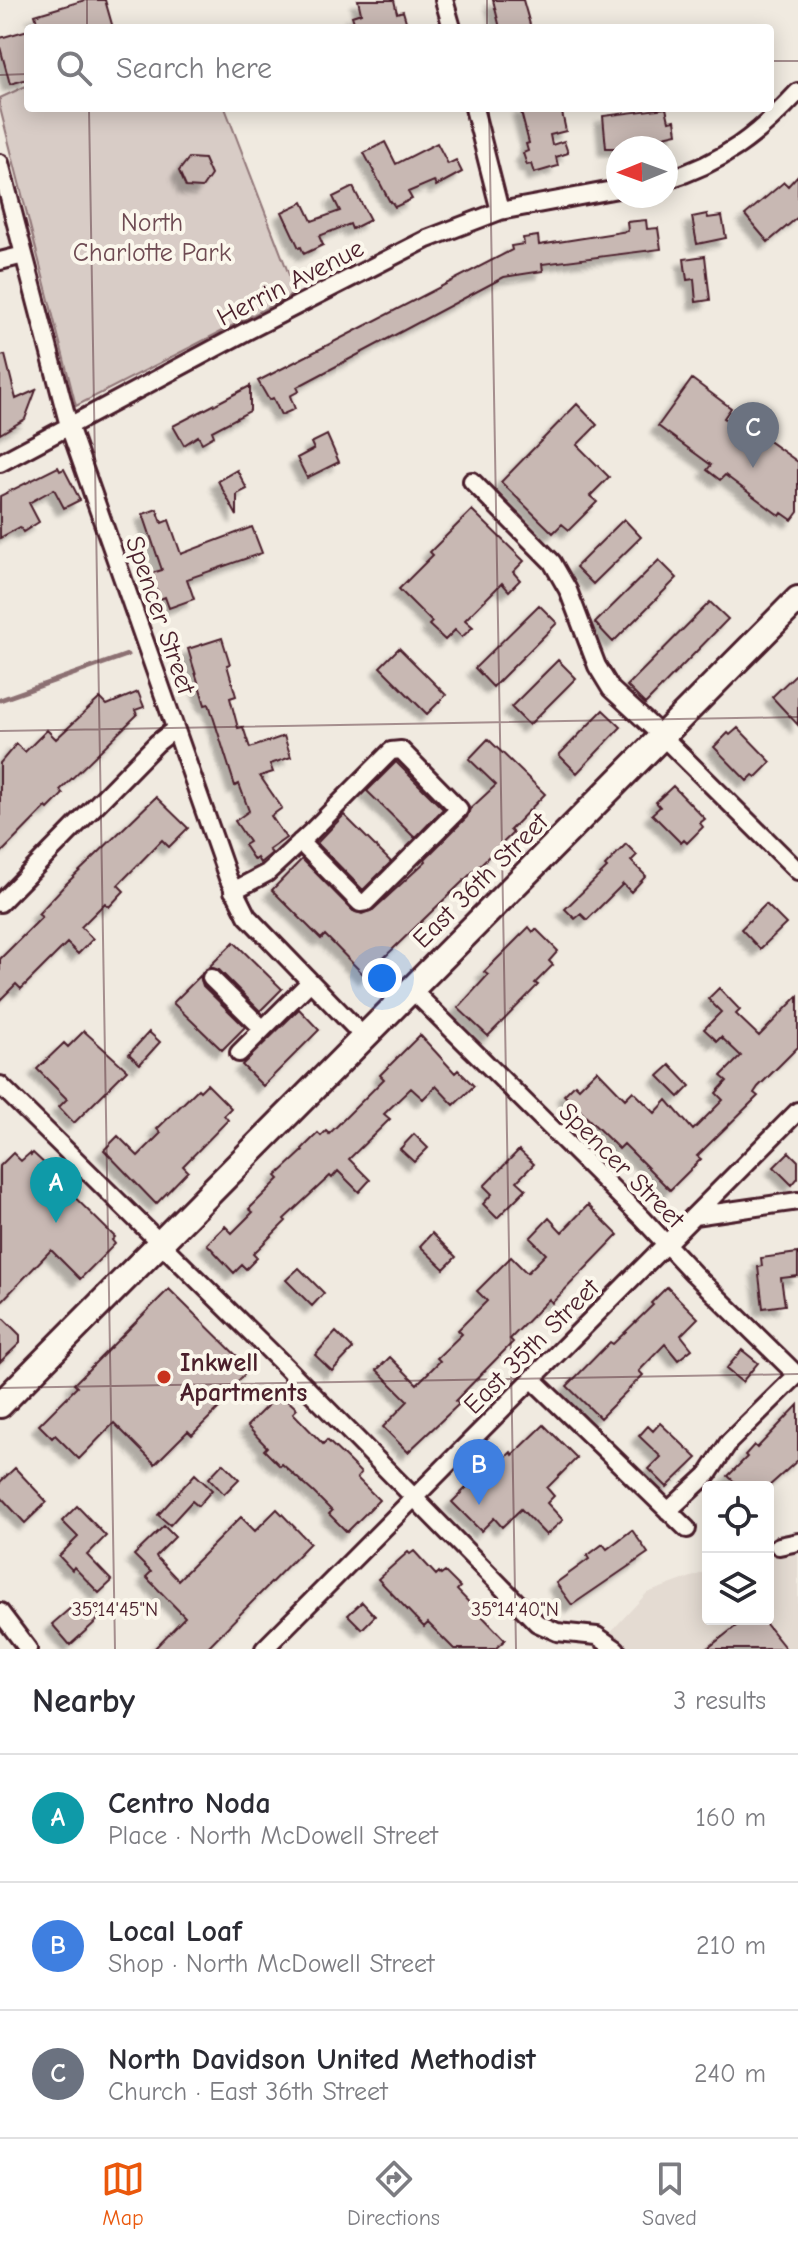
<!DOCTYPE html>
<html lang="en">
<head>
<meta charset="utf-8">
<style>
  :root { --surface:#fff; --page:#f2f2f3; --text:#2b2b33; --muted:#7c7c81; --line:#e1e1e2; --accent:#ea580c }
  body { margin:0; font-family:"Comic Neue",sans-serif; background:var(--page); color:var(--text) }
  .controls { position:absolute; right:24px; bottom:24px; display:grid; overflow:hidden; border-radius:8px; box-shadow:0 4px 20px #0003 }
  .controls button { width:72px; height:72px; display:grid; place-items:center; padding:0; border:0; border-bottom:2px solid var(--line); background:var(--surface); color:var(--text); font:40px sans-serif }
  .compass { position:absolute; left:606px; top:136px; width:72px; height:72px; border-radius:50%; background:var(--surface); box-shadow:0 4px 20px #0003; rotate:269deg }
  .you { position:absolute; left:382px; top:978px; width:28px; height:28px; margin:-20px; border:6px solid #fff; border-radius:50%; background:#1a73e8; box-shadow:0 0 0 12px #1a73e833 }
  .badge { display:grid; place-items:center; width:52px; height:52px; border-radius:50%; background:var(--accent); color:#fff; font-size:26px; font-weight:700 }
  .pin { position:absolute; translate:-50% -66px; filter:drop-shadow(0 2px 4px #0008) }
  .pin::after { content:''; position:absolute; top:42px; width:28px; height:24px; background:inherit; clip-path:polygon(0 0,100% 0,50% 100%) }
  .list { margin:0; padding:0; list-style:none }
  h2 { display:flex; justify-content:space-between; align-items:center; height:104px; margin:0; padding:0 32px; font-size:34px }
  h2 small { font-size:26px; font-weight:400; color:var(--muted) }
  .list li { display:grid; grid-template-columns:52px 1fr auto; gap:24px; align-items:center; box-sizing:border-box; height:128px; padding:0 32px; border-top:2px solid var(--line) }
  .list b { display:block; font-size:30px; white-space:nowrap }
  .list p { margin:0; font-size:26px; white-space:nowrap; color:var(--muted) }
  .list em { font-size:26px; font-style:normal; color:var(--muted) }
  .icon { flex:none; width:44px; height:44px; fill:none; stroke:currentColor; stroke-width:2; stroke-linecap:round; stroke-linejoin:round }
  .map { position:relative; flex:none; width:798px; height:1649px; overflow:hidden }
  .search { position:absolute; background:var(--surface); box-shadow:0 4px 20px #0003; left:24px; right:24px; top:24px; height:88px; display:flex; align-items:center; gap:20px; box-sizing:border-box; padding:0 28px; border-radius:8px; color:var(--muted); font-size:30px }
  .sheet { height:488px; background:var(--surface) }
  nav { display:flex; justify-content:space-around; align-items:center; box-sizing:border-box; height:112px; border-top:2px solid var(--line); background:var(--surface); font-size:22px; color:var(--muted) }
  nav a { display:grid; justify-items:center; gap:4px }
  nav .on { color:var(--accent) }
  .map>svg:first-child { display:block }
</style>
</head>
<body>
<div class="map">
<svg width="798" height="1649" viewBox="0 0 798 1649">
  <defs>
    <filter id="shadow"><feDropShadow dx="-7" dy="7" stdDeviation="2" flood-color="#0004"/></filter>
  </defs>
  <rect width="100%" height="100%" fill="#f0eae0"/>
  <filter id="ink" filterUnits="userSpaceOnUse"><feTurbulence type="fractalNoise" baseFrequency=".0125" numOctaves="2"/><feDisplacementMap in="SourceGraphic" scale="16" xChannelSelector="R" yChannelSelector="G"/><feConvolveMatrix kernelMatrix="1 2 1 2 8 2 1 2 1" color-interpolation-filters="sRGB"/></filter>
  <g filter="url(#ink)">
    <path fill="#e4dbd2" d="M798,1542V1649H611L604,1639L647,1593L708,1571V1619H768V1550Z"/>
    <path fill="#d8ccc6" stroke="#917678" stroke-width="2" d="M28,85V108H225L296,293L76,406L0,108V98Z"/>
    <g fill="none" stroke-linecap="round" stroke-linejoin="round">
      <path stroke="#8c6f72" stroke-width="5" d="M0,700L127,655"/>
    </g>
    <path fill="#c8b8b3" stroke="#4a1f2b" stroke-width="2" filter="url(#shadow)" d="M85,0H105L113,28H39L35,15Z
      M358,0H394L397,13L403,11L408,28H356L352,16L361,13Z
      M493,0H523L531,28H500Z
      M28,30V79L10,84L0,47V38Z
      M520,108H561L566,131L550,135L552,145L564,141L568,153L556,157L558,166L534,173L531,164L527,165L523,153L528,151L526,144L529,143Z
      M666,108L669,121L675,120L677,133L659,137V141L621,145L622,148H606L603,116Z
      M385,142L396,164L437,143L448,164L456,160L462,172L436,186L434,181L408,192L412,199L395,207L391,201L390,202L364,153Z
      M189,158L204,159L211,175L202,188L186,187L179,171Z
      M798,175V217L768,242L745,215L784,182L788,186Z
      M353,187L370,220L352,229L350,224L319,236L323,245L304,254L301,247L299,248L282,212L303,202L312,221L340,211L333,197Z
      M707,214L708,218L722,216L726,238L697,244L692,217Z
      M646,220L647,229L658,228L661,249L542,264L543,271L504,277L297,387L299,391L290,396L295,409L281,415L273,398L269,400L258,381L512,250L511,246L524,244L523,238L538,236L539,245L628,231L627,222Z
      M705,256L710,300L696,302L694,279L687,280L684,259Z
      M5,355L16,399L36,390L25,419L0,434V356Z
      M692,379L731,408L724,418L745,433L759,414L773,424L763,437L798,462V512L792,520L782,513L780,516L725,475L720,480L707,470L711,465L658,426Z
      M250,386V411L212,431L214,436L202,443L198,436L184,445L173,426Z
      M577,404L597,425L577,445L609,477L590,496L597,502L569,530L562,524L553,533L501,482Z
      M327,435L339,462L307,478L297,458L314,449L311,443Z
      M58,467L60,471L64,469L80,500L64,508L54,489L29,503L39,522L23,532L20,527L0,538V496Z
      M237,470L247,489L237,494V516L218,481Z
      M157,509L162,523L169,520L181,554L252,527L262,553L187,579L194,599L169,608L165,597L160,599L157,590H154L149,574L162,570L143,514Z
      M472,510L524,561L513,572L520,580L509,591L502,583L465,620L473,627L462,637L455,630L445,640L429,625L432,622L399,589L433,555L430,552Z
      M624,519L641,537L593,584L576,567Z
      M659,560L677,578L613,642L595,623Z
      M710,602L728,619L645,704L627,686Z
      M539,605L557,623L493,687L475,668Z
      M222,638L230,664L227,665L236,696L230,698L238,728L243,727L250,748L284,736L291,757L270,764L273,772L260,776L282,808L271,816L286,838L269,850L272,853L260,863L257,858L254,860L244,845L249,842L235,821L249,811L239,784L235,786L209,704L205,705L188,649Z
      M399,648L446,695L427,714L380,667Z
      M558,660L576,678L529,725L511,707Z
      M798,672V725L772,697Z
      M138,692L144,707L135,710L137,715L60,790L63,794L48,809L46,807L0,854V763L16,744L25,752L47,730L56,739L100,698L107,705Z
      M603,710L621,727L577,773L559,755Z
      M738,728L771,762L756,777L753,775L747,781L714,747L728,733L730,735Z
      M488,739L545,794L510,830L513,833L365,976L325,935L321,939L272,890L302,859L353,911L362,914L373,910L426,861L425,859L467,817L470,809L496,785L469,759Z
      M396,762L443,809L415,838L367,791Z
      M673,786L705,819L700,823L703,827L687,843L684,840L681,843L652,814L660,807L656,802Z
      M156,797L188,828L169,847L162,840L118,885L124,891L109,907L105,903L81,927L93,939L78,954L67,943L21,989L16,984L0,1000V959L42,917L38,914L65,885Z
      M344,815L391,862L363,890L317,843Z
      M626,844L637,855L631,861L646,876L631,892L623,884L587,920L581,914L575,919L565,909L607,868L605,866Z
      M766,904L786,924L760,949L741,929Z
      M529,927L533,932L536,929L558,951L549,961L553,965L535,983L538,985L488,1036L458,1008L488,975L484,972Z
      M234,942L282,989L260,1011L219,970L209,967Z
      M200,976L203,986L245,1027L222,1050L173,1003Z
      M719,988L740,1010L736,1014L759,1036L798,996V1047L758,1087L754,1093L758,1096L697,1156L701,1159L670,1190L624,1144L619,1149L564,1095L575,1084L579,1088L597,1070L625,1099L633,1091L655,1113L667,1100L693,1130L723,1100L716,1093L727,1081L721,1076L741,1056L721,1037L717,1041L704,1029L721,1012L708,999Z
      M299,1009L319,1030L263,1086L242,1065Z
      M84,1031L127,1070L74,1123L59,1107L67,1099L37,1069L64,1043L68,1047Z
      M149,1032L160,1042L140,1064L129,1054Z
      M420,1035L455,1073L458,1070L474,1086L454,1105L436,1086L423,1099L411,1088L384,1114L390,1119L349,1159L370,1180L359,1192L338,1171L332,1178L330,1176L284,1219L286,1221L253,1254L257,1258L246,1269L242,1265L234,1273L207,1244L225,1226L232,1233L253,1212L249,1209L279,1179L276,1176L303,1151L302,1149L318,1133L321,1136L326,1131L329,1134L384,1079L380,1075Z
      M670,1065L690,1086L679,1097L658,1076Z
      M207,1084L231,1108L224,1115L228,1120L183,1166L188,1171L156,1204L104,1150L118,1136L138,1156L161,1133L157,1129L198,1089L200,1091Z
      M414,1134L428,1148L414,1162L400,1149Z
      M519,1150L534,1164L517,1181L526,1189L497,1218L483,1204L492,1194L484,1186Z
      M789,1152L798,1161V1178L792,1185L774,1167Z
      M13,1153L21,1161L30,1153L31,1155L33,1153L47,1166L45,1168L115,1237L112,1240L115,1244L80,1279L51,1250L0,1303V1166Z
      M588,1205L618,1235L552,1303L549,1299L510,1339L513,1342L455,1401L459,1404L408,1452L383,1427L408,1401L377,1370L390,1357L417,1384L440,1361L437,1358L462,1334L458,1330L487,1301L477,1291L511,1257L527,1273L546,1254L530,1238L549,1218L562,1232Z
      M432,1233L456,1257L444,1269L420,1246Z
      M798,1253V1276L781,1278L785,1305L763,1308L758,1267L762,1266L761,1258Z
      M299,1268L324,1293L312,1306L286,1280Z
      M667,1287L698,1318L681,1335L692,1349L678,1360L665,1344L639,1371L643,1375L600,1418L567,1386L610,1342L613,1344L653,1305L651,1303Z
      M169,1289L250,1369L217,1402L221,1406L192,1435L188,1431L155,1464L114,1423L79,1459L55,1435L52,1438L39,1425L77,1387L74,1384Z
      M0,1315L20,1335V1343L0,1362Z
      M336,1332L353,1349L332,1371L315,1355Z
      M742,1350L758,1363L742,1382L726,1369Z
      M276,1397L280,1401L284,1397L297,1409L293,1413L323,1444L327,1440L349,1461L361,1473L357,1478L379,1500L347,1532L329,1514L332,1511L314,1493L282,1464L280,1466L264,1450L267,1447L247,1426Z
      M798,1405V1460L768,1487H740L728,1476L747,1457L745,1455L754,1445L757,1448Z
      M660,1423L697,1458L667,1487L649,1469L661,1457L639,1436L648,1426L653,1431Z
      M544,1425L577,1458L547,1488L554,1496L547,1503L563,1520L546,1535L521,1509L502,1527L494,1518L481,1531L452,1502L469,1485L473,1489L511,1452L513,1455Z
      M223,1463L239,1479L224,1494L209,1478Z
      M15,1468L47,1502L25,1523L0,1496V1482Z
      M195,1474L212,1490L198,1506L192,1501L170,1525L158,1515Z
      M77,1506L106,1536L87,1555L112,1581L99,1593L74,1567L72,1570L59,1556L78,1537L62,1521Z
      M277,1509L310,1543L206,1649H154L185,1617L146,1577L151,1572L134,1555L164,1526L175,1537L156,1556L157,1558L178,1580L241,1517L255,1531Z
      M632,1530L648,1553L572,1605L556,1583L589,1559L587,1556L603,1544L607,1549Z
      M414,1551L436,1575L439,1572L441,1575L445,1572L460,1587L457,1590L505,1640L495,1649H454L428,1623L424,1627L378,1579L408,1552L410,1554Z
      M362,1602L375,1616L362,1629L348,1615Z
      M89,1604L101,1617L70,1645L52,1624L74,1605L80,1613Z
      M745,1619H762L786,1649H707Z"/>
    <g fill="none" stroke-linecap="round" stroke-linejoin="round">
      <defs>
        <path id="street" d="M444,0L452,28
          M474,108L500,211
          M0,163L69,426L228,878L247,916L364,1037
          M666,180C723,163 758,135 798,92
          M0,261L24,255
          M0,463L247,331L427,239L500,211L618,189
          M472,481L552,562L568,590L597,666L611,689L662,736L798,871
          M233,891L267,873L311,832L391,751L401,750L459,809L366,902L360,903L300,842
          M0,903L157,743L175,729
          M211,978L263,1029
          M411,989L642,1218L693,1273L798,1376
          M239,1053L310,982
          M0,1085L286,1367L537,1623L557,1632L597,1636L616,1649
          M694,1216L798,1201
          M532,1379L687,1529
          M668,1511L708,1474L729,1442L797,1375
          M779,1546L798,1542
          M0,1612L28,1649
          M264,1649L798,1111"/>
        <path id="secondary" d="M0,1405L798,599"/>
      </defs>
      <use href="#street" stroke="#4a1f2b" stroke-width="22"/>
      <use href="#secondary" stroke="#4a1f2b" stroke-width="30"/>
      <use href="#street" stroke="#fbf7ec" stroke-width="16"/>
      <use href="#secondary" stroke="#fbf7ec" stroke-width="24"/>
    </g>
  </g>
  <path fill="none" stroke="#4a1f2b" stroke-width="2" stroke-opacity="0.45" d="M87,0V28M487,0V28M770,61H798M0,75L28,74M89,108L115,1649M489,108L516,1649M0,731L798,717M0,1388L798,1374"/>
  <circle fill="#c8321e" stroke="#fbf7ec" stroke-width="3" cx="164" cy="1377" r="8"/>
  <g text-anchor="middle" stroke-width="8" stroke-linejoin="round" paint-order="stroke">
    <g font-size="26" fill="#6e4a52" stroke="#fbf7ec">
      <text x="152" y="231">North<tspan x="152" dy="30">Charlotte Park</tspan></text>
    </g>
    <g font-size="26" fill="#4a1f2b" stroke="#fbf7ec">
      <text transform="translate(290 282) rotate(-27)" y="9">Herrin Avenue</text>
      <text transform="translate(161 615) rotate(71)" y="9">Spencer Street</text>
      <text transform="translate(480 880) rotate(-45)" y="9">East 36th Street</text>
      <text transform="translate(622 1165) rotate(45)" y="9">Spencer Street</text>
      <text transform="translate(531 1346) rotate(-45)" y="9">East 35th Street</text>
    </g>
    <g font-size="26" font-weight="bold" fill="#4a1f2b" stroke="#fbf7ec" text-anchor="start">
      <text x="180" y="1371">Inkwell<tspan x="180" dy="30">Apartments</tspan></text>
    </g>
  </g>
  <g font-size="20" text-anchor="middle" fill="#4a1f2b" stroke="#fbf7ec" stroke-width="8" stroke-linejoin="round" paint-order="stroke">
    <text x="115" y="1616">35°14'45"N</text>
    <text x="515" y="1616">35°14'40"N</text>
  </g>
</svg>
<div class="controls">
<button><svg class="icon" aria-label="locate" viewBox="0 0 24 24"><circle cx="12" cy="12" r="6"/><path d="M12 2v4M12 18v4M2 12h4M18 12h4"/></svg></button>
<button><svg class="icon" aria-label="layers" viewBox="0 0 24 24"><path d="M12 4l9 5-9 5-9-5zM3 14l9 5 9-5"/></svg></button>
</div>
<svg class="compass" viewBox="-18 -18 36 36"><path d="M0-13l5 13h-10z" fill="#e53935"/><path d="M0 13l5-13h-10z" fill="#7c7c81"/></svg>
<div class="you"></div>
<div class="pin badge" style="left:56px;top:1223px;background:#0f9aa8">A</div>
<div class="pin badge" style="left:479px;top:1505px;background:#3f7fe0">B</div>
<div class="pin badge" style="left:753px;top:468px;background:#6b7280">C</div>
<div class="search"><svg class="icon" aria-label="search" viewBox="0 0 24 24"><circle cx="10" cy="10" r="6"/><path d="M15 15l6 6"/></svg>Search here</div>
</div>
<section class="sheet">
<h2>Nearby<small>3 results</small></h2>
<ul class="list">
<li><span class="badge" style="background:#0f9aa8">A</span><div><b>Centro Noda</b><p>Place · North McDowell Street</p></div><em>160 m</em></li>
<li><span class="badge" style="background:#3f7fe0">B</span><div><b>Local Loaf</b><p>Shop · North McDowell Street</p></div><em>210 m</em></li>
<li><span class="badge" style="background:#6b7280">C</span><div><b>North Davidson United Methodist</b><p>Church · East 36th Street</p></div><em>240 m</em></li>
</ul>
</section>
<nav>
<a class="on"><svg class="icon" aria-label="map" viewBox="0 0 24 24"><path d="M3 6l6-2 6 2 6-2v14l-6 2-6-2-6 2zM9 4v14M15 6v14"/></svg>Map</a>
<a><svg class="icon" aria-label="directions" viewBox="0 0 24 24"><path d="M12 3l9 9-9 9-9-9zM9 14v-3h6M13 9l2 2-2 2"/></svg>Directions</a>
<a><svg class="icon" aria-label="saved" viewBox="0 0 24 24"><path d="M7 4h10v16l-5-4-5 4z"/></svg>Saved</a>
</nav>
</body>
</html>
